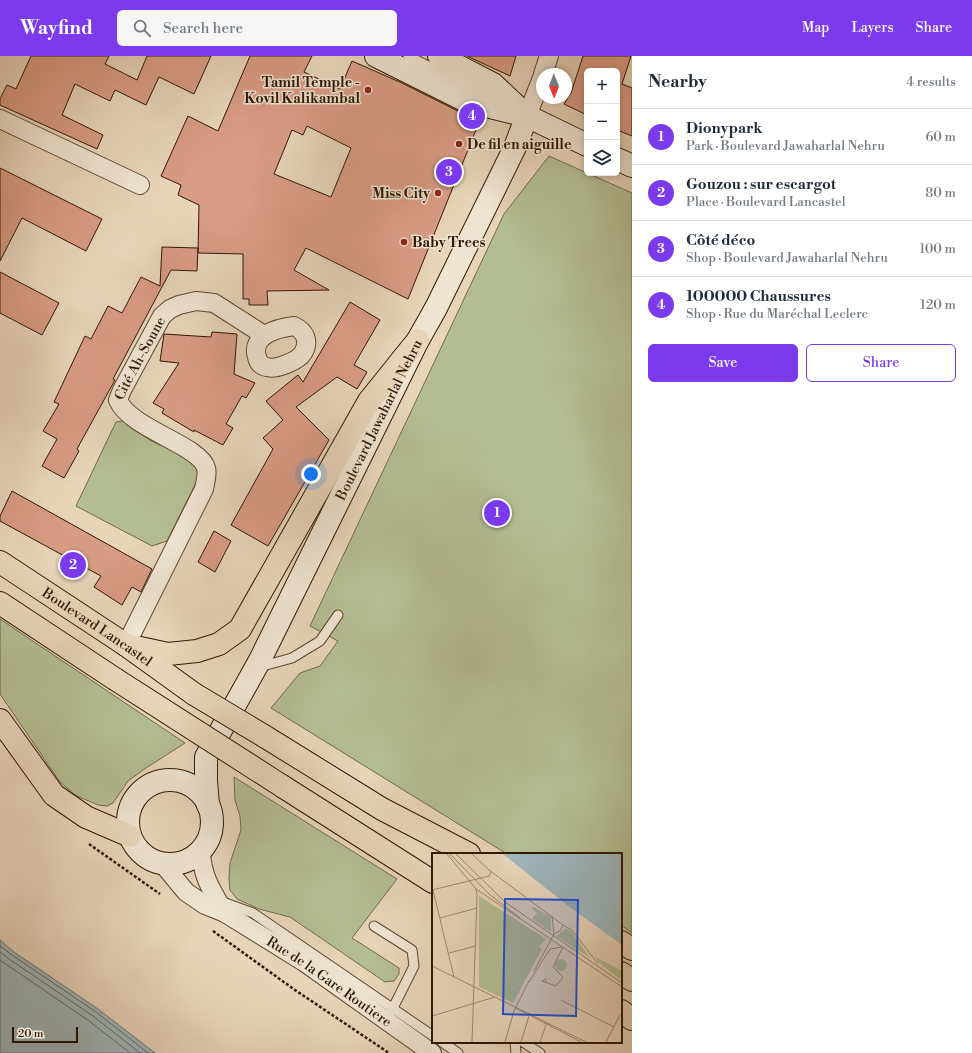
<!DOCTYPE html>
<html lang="en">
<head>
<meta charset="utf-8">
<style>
  :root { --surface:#fff; --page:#f6f6f7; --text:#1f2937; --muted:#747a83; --line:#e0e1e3; --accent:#7c3aed }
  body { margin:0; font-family:"Libre Bodoni",serif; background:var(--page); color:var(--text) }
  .controls { position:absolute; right:12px; top:12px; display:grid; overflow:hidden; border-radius:6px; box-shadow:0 2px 6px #0003 }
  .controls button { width:36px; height:36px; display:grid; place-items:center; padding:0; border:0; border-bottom:1px solid var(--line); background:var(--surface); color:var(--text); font:20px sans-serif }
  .compass { position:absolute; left:536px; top:12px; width:36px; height:36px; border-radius:50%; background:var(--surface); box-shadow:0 2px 6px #0003; rotate:179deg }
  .scale { position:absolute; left:12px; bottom:10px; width:66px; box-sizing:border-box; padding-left:4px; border:2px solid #2f1802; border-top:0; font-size:11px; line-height:14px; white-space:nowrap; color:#2f1802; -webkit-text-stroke:3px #efe3d2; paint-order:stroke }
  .you { position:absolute; left:311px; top:418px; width:14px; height:14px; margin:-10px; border:3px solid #fff; border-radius:50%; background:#1a73e8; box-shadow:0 0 0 6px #1a73e833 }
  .badge { display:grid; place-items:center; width:26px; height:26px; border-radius:50%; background:var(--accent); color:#fff; font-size:13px; font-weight:700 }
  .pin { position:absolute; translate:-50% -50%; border:2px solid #fff; box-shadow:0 1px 4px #0006 }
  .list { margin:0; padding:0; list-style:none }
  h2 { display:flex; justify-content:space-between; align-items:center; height:52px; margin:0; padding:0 16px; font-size:17px }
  h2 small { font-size:13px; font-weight:400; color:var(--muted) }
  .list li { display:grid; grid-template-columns:26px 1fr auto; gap:12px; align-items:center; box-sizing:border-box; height:56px; padding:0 16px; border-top:1px solid var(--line) }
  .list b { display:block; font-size:15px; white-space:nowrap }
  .list p { margin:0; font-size:13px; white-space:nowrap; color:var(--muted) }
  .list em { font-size:13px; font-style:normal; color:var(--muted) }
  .actions { display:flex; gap:8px; padding:12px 16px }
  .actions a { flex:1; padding:9px 0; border:1px solid var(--accent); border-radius:6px; text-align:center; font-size:14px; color:var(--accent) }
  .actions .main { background:var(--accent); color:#fff }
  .icon { flex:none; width:22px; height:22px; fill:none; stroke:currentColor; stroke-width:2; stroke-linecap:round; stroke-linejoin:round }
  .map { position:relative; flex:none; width:632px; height:997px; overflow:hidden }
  header { display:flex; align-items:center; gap:24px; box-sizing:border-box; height:56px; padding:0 20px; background:var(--accent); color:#fff }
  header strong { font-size:19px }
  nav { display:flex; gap:22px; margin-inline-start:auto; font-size:14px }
  .search { width:280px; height:36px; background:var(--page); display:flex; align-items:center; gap:10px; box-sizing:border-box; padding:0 14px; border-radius:6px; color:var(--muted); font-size:15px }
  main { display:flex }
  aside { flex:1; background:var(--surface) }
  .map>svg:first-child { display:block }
</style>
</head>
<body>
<header>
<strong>Wayfind</strong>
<div class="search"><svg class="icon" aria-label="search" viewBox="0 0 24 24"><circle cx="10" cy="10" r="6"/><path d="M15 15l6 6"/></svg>Search here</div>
<nav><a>Map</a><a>Layers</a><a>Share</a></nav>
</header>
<main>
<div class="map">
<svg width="632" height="997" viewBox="0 0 632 997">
  <rect width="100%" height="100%" fill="#e7d4b9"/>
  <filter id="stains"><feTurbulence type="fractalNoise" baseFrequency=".005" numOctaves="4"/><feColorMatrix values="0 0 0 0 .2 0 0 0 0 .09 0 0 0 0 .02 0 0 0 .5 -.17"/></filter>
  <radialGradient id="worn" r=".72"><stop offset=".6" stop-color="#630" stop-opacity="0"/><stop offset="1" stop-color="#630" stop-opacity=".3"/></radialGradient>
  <path fill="#b3bd91" stroke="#716a4a" d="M549,100L632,137V877L621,869V798H507L271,652L300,617L320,610L338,585L310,570L504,158Z
    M122,365L129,366L140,377L151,385L187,401L196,412L198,418L197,425L167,485L152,490L76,450L116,366Z
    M0,563L185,687L143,714L128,725L113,747L107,750L98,749L75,739L60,726L0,638Z
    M234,721L397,823L352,882L399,912V918L394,925L385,926L290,861L259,853L237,843L230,834L229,822L230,807L241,774L240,760L235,744Z"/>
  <path fill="#9db5bb" stroke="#717671" d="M0,884L14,896L98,953L155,997H0Z"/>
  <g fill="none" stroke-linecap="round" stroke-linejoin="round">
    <path stroke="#66665e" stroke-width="1" d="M0,890L12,899L96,956L148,997
      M0,896L9,903L93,960L140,997
      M0,904L89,965L130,997"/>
  </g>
  <path fill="#d89b83" stroke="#2f1802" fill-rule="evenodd" d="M31,0H109L105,8L137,24L147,0H211L194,38L159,21L146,49L115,34L110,45L75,28L62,59L103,79L97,93L0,49V43L7,29L16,33Z
    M250,0H312L304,16L340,33L352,5L402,27L460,56L480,64L408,243L306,192L294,214L329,234L267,235L268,249H249V243H243V198L198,197L199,149L178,139L181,129L161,120L188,60L218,75ZM307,70L351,92L331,141L274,118L292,74L303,79Z
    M467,0H516L510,20Z
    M583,0H631L622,28L632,32V80L617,74V15H587V59L564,48L571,37Z
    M0,112L102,163L86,195L22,162L0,205Z
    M162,191L198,192L197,215L171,214L113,323L115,324L77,393L79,395L64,422L42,410L57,383L43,375L59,348L54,346L85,280L91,283L108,250L122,257L141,221L160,230Z
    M0,216L59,247L42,279L0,257Z
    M350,246L380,264L354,309L367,316L357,333L337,321L296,351L329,384L268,490L231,469L273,393L263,382L283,364L266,345L298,319L303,326Z
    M212,276L237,278L234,318L255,327L246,342L242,340L226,368L233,372L223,389L194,374V376L162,357L164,353L153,347L179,307L160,305L164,278L211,281Z
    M12,435L152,513L141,536L132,531L122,549L94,531L101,520L0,465V460Z
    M214,475L231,485L215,516L198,506Z"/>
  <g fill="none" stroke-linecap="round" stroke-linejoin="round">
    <defs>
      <path id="lane" d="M408,0L497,44
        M259,611L292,602L320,585L338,559
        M220,845L253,857L433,980
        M374,870L412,894L414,910L391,956
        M442,986L458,997
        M515,986L516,997
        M523,986L540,997"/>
      <g id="street">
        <path d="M543,18L549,0"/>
        <path d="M527,60L542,22"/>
        <path d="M0,63L140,129"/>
        <path d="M294,270C305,275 310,285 303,297C298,305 276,314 267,311C261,310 258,306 257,301C250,279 278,272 294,270Z"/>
        <path id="s1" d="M126,589L204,433C205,427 208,419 206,412C200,389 130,373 118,344L122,334L162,260L170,253L179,249L196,245L214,247L264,279"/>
        <path d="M201,795C202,821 212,835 225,857"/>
        <path id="s2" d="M162,807L186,836L205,849L225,857L304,906L432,997"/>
      </g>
      <g id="secondary">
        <path d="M376,0L466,45L527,60L587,89"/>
        <path d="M439,0L493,28L526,59"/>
        <path d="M617,103L632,110"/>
        <circle cx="170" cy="766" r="42"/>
        <path id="s3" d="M208,749L206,725V701L260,604L418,284L436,252L515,91L527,60"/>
      </g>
      <g id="primary">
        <path id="s4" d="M0,506L126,589L194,638"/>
        <path d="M0,547L115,623"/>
        <path d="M126,589L168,598L197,595L219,588L240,573L369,345L418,284"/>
        <path d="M0,664L54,739L86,761L130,780"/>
        <path d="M264,680L382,753L469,798"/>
        <path d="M282,730L433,826"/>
        <path d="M621,886L632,893"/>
        <path d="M621,917L632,924"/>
        <path d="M621,955L632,963"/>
      </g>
    </defs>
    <use href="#lane" stroke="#5d4730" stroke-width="11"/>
    <use href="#street" stroke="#5d4730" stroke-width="20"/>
    <use href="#secondary" stroke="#2f1802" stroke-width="24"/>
    <use href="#primary" stroke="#2f1802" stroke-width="24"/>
    <path stroke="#2f1802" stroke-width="2.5" stroke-dasharray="3 2" stroke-linecap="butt" d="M89,788L160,838
      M213,875L295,934L389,997"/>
    <use href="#lane" stroke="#efe3d2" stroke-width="9"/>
    <use href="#street" stroke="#efe3d2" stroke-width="18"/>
    <use href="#secondary" stroke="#efe3d2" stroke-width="22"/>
    <use href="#primary" stroke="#e7d4b9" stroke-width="22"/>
    <defs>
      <path id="primary-bridge" d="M115,623L282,730
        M194,638L264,680"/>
    </defs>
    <use href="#primary-bridge" stroke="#2f1802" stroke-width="24" stroke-linecap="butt"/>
    <use href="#primary-bridge" stroke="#e7d4b9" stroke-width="22"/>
  </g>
  <g fill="#8f2418" stroke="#efe3d2" stroke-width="1.5">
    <circle cx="368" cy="34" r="4"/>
    <circle cx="459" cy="88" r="4"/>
    <circle cx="438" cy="137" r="4"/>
    <circle cx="404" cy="186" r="4"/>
  </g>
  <g text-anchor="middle" stroke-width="3" stroke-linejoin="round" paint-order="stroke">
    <g font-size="14" font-weight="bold" fill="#2f1802" stroke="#efe3d2" text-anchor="end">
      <text x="360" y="31">Tamil Temple -<tspan x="360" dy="16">Kovil Kalikambal</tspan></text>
      <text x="467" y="93" text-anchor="start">De fil en aiguille</text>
      <text x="430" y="142">Miss City</text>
      <text x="412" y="191" text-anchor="start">Baby Trees</text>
    </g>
    <g font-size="14" fill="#2f1802" stroke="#efe3d2">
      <text dy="5" stroke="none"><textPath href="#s1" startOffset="356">Cité Ah-Soune</textPath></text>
      <text dy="5" stroke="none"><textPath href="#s3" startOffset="427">Boulevard Jawaharlal Nehru</textPath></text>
      <text dy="5" stroke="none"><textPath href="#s4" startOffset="117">Boulevard Lancastel</textPath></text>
      <text dy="5" stroke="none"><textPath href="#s2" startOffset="207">Rue de la Gare Routiere</textPath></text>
    </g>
  </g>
  <g transform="translate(432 797)">
    <rect width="190" height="190" fill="#e7d4b9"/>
    <path d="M47,43L114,86L107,94L110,96L81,150L47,134ZM102,54L119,64V79L100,66L105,60L100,56ZM134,75L139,78L158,105L124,83ZM162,103L190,118L188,126L167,110ZM123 112a6 6 0 1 1 12 0a6 6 0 1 1-12 0Z" fill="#b3bd91"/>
    <path d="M71,1H190V92L135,52Z" fill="#9db5bb"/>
    <path fill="none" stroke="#9d8970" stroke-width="1" d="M15,1L44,36L45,42L40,189M18,1L57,41L88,65M24,1L73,49L190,130M40,1L57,17L131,72L129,77L122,81L102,118M0,33L22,124M44,36L190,134M0,37L57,23L59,19M120,63L122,81M8,65L45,55M131,72L140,77L166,111M17,100L44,93M0,113L154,189M97,129L118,96L130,94M114,130V126L110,128L124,133L131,124L121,114L131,94M129,147L182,174M84,155L149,189M0,163L63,144M73,189L82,158L97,128M89,189L97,163M108,189L114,172M174,189L188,162"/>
    <path fill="#1d4ed8" fill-opacity="0.15" stroke="#1d4ed8" stroke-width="2" d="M73,46L146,47L144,163L71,161Z"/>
    <rect width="190" height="190" fill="none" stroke="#2f1802" stroke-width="2"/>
  </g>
  <rect width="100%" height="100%" filter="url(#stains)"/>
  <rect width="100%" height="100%" fill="url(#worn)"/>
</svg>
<div class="controls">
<button>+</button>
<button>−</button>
<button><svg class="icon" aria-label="layers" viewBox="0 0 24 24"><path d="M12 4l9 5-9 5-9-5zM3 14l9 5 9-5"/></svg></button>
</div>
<svg class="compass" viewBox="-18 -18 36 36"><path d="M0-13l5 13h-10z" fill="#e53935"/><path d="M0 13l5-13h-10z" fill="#747a83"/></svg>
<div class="scale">20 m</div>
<div class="you"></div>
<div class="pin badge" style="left:497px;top:457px">1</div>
<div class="pin badge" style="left:73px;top:509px">2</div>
<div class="pin badge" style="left:449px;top:116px">3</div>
<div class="pin badge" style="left:472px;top:60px">4</div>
</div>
<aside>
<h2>Nearby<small>4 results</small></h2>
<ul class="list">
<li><span class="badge">1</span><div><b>Dionypark</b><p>Park · Boulevard Jawaharlal Nehru</p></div><em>60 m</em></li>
<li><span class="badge">2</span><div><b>Gouzou : sur escargot</b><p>Place · Boulevard Lancastel</p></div><em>80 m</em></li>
<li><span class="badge">3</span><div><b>Côté déco</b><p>Shop · Boulevard Jawaharlal Nehru</p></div><em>100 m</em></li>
<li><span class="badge">4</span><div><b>100000 Chaussures</b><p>Shop · Rue du Maréchal Leclerc</p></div><em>120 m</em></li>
</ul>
<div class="actions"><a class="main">Save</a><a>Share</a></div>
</aside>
</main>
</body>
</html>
